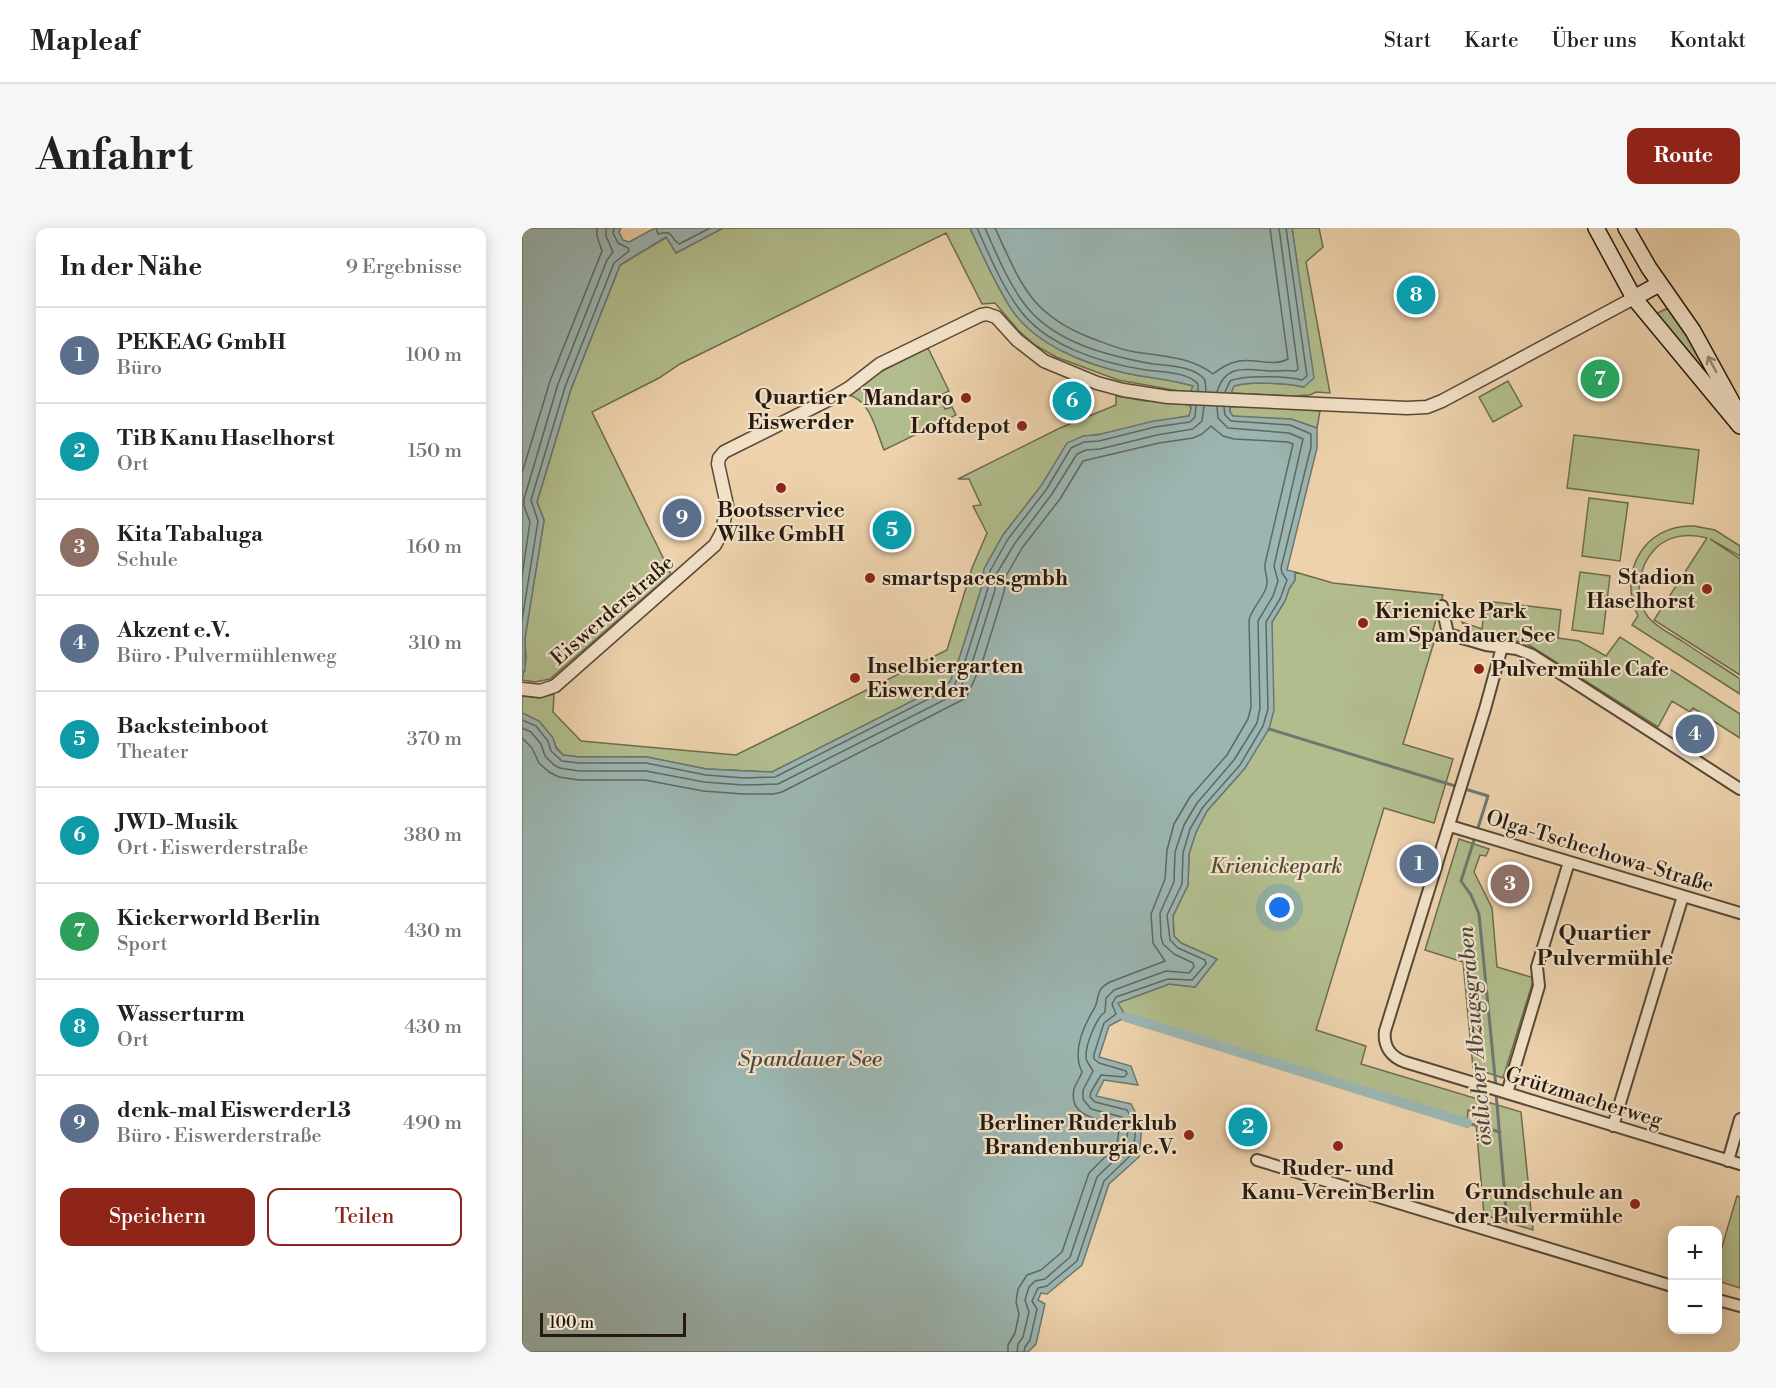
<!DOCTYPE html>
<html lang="de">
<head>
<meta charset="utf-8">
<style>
  :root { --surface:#fff; --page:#f6f6f6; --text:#202124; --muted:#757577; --line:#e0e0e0; --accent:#8f2418 }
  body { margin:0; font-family:"Libre Bodoni",serif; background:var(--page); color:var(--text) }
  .controls { position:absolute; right:18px; bottom:18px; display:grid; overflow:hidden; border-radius:12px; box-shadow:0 3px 15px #0003 }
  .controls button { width:54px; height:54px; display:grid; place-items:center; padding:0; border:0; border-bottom:2px solid var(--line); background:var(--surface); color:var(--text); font:30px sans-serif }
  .scale { position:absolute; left:18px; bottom:15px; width:146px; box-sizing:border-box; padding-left:6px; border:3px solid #251a11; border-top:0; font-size:16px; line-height:21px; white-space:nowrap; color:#251a11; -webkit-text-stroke:4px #f3e2c9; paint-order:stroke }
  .you { position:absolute; left:758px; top:680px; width:21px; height:21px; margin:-15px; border:4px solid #fff; border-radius:50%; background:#1a73e8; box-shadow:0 0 0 9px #1a73e833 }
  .badge { display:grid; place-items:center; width:39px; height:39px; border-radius:50%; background:var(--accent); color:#fff; font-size:20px; font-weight:700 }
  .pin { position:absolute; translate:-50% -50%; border:3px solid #fff; box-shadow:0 2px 6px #0006 }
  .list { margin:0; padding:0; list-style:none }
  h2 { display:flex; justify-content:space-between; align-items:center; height:78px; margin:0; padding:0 24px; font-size:26px }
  h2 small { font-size:20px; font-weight:400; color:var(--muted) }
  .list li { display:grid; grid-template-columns:39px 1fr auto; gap:18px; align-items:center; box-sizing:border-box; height:96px; padding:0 24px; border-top:2px solid var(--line) }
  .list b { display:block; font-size:22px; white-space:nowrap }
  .list p { margin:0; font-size:20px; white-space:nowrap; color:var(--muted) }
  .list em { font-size:20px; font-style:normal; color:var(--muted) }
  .actions { display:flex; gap:12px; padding:18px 24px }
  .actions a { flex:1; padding:14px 0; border:2px solid var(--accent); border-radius:12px; text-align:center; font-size:21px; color:var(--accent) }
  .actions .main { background:var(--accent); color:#fff }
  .map { position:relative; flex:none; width:1218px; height:1124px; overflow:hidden; border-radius:12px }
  header { display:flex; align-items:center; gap:36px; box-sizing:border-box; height:84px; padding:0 30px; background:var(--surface); border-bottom:2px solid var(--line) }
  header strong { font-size:28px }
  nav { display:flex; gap:33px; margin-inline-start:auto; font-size:21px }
  .intro { display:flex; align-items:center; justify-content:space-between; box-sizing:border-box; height:144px; padding:0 36px }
  h1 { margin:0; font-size:42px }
  .button { padding:15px 27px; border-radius:12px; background:var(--accent); color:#fff; font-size:21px; font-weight:700 }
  main { display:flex; gap:36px; padding:0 36px }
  aside { flex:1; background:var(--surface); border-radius:12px; box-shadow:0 3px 15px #0003 }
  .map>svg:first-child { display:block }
</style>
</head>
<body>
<header>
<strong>Mapleaf</strong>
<nav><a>Start</a><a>Karte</a><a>Über uns</a><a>Kontakt</a></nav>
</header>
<div class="intro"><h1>Anfahrt</h1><a class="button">Route</a></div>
<main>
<aside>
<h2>In der Nähe<small>9 Ergebnisse</small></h2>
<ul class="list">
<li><span class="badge" style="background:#5c6f8a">1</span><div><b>PEKEAG GmbH</b><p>Büro</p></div><em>100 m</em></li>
<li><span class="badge" style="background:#0f9aa8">2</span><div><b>TiB Kanu Haselhorst</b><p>Ort</p></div><em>150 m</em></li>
<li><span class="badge" style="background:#8d6e63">3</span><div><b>Kita Tabaluga</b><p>Schule</p></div><em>160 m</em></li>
<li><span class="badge" style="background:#5c6f8a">4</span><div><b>Akzent e.V.</b><p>Büro · Pulvermühlenweg</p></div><em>310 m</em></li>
<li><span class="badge" style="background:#0f9aa8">5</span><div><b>Backsteinboot</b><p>Theater</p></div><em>370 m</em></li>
<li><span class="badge" style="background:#0f9aa8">6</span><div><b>JWD-Musik</b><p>Ort · Eiswerderstraße</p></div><em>380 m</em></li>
<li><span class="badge" style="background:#2e9e5b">7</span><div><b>Kickerworld Berlin</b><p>Sport</p></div><em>430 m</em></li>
<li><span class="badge" style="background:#0f9aa8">8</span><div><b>Wasserturm</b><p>Ort</p></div><em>430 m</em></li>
<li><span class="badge" style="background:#5c6f8a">9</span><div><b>denk-mal Eiswerder13</b><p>Büro · Eiswerderstraße</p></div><em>490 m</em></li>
</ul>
<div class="actions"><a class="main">Speichern</a><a>Teilen</a></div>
</aside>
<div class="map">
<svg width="1218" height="1124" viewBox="0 0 1218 1124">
  <rect width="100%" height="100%" fill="#edd2ac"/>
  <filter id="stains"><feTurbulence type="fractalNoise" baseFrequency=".00333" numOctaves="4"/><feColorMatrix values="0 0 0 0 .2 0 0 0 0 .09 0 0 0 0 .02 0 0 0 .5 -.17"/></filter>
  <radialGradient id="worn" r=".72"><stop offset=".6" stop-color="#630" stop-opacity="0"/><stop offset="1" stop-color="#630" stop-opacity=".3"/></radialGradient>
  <path fill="#b2bd8e" stroke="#6c6c50" stroke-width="1.5" d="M201,0H448C461,28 473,56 490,82C514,117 563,136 604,145C626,150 649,151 671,158L668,165L596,152L534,129L513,117L496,102L473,75L460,76L424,5L158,136L137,150L70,184L149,346L28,451L13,454L0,452L4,431L3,410L22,292L15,274L49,161L98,37L145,9L154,25Z
    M770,0H797L801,19L784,34L808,165L794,164L788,167L772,168L709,165L712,158C727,153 766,155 782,159L775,34Z
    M1146,80L1160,100L1201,168L1131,87Z
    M406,120L427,163L417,168L423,181L430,179L434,187L362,222C354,203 349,173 327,167L354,146Z
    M986,153L1000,178L971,194L957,169Z
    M594,168L624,173L664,175L665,177L667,176L669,181L667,188C632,193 595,206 561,208L532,238L519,258L481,307L462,341L460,358L438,428L428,454L250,544L184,541L125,529H57L41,527L34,519L31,510L17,493L0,485V468L18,470L32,466L31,484L59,513L214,527L425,422L450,340L465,305L451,278L459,277L447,251H436L538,200L594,177Z
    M725,178L798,183L795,200L769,191L716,189L711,188L708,185V179Z
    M1052,207L1177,222L1171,276L1045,260Z
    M1067,270L1106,275L1098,333L1060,328Z
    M1172,298L1193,302L1218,318V328L1188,311L1218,331V447L1132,392L1185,310C1167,305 1146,307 1133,321C1117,337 1111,369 1126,389C1134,399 1149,406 1160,413C1179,426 1199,438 1218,451V466L1110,397L1116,388C1095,345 1122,296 1172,298Z
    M773,344L811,355L921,367L908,413L912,414L881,516L931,531L912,595L862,580L794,802L844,818L839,836L999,884L1011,1002L962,987L953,884L946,882L945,895L604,789L595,775L647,756L673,759L695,731L659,715L652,708L651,688L666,657L667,626L674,604L685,583L723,540L730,527L750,394L763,373L767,361L773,352Z
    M1058,344L1088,348L1081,406L1050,402Z
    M963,373L1039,382L1036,410L1057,413L1084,428L1098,409L1218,486V510L1171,480L1168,484L1150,473L1136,499L1007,417C987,409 965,410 945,403L940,394L960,401Z
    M937,611L967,621L964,628L958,627L952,644L970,680L975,739L1012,750L981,850L951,840L941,734L903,722Z
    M1215,968L1218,969V1060L1196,1053V1032Z"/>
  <path fill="#9bb6b2" stroke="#6c7872" stroke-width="1.5" d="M0,0H99L97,4L101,12L107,14L133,0H201L154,25L144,9L98,37L49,161L15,274L22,292L3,410V443L0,444Z
    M448,0H770L792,150L782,159C766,155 727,153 712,158L708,168V184L711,188L769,191L795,200V220L765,342L773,344V352L767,361L763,373L750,394L752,482L747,501L723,540L685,583L674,604L667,626L666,657L651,688L652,708L659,715L695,731L673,759L647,756L596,775L604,789L587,798L577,829L609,838L616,857L582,852L574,868L609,876L620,897L617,929L587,956L560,1037L525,1066L519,1065L516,1072L523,1076L514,1116L506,1124H0V485L17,493L31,510L34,520L41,527L57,529H125L184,541L250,544L428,454L438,428L460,358L462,341L481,307L519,258L545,215L561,208L575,207L632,193L667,188L669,181L668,165L671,158C649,151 626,150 603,145C563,136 514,117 490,82C473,56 461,28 448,0Z"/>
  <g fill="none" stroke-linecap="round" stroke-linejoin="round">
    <path stroke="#606862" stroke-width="1.5" d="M134,0L136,6C153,2 146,8 157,16L188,0
      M455,0C467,26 478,54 495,78C522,118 579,135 624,142C639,144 666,144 676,156V163
      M463,0C474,25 485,52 501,74C529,114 586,128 631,136C647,138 672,138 683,152L684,163
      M473,0C499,56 508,86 569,110C583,115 598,122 613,124C641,128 669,129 691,146C699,140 706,135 717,133C733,130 752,139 766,131L748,0
      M695,164C704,134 726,142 750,143C758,143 766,142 774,143L776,141L757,0
      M703,164L708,153C721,147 765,148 780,152L785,148L764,0
      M0,245L28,153L80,23L75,8V0
      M0,348L8,294L2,278V271L36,156L85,32L91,24L84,8V0
      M0,392L16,293L9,272L43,159L92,35L107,23L106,20L96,15L91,5L92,0
      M0,492L14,498L26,513L29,523L40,533L57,535H124L184,547L222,550L253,549L432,458L444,430L466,360L468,343L486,311L524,262L549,220L562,214L577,213L633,199L668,194L673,189L674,178
      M0,500L9,504L19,516L23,528L32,537L38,540L57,543H124L182,554L221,557L256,556L436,465L451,432L473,362L475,345L493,315L530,266L555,226L564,222L578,221L635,207L671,201L680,193L682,178
      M0,510L10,520L17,535L27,544L37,549L57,552H123L181,563L221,566H251L260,564L444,470L460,435L482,364L484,348L500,320L538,271L561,233L637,215L671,210L680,206L689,198L701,208L712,211L766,214L771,216L743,336C742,343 746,350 745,356C743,369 730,379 727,392L729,479L726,491L705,527L668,569L652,596L645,622L643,651L629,686L631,715L643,733L588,754C571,763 579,770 572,781C561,799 550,824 560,844C558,850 554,855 552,861C546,889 576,891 594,896L597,902L595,917L567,945L540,1024L519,1042L505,1047L496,1061L494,1074L497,1086L493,1105L486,1117V1124
      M495,1124L496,1116L501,1109L507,1084L503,1072L507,1059L513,1053L523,1051L548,1029L575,949L604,921L606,900L600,889L569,881L561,871V862L571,843C569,839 565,835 564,830C563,818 574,790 583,784L584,770L592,762L644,743L667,745L672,739L671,735L652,726L641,716L639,709L638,685L652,654L653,624L662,597L675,575L712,532L735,495L738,480L736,393L751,368L756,353L752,338L781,211L767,205L706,200L696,190L695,179
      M502,1124L503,1119L508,1112L515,1081L510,1073L516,1060L525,1058L555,1033L582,953L611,925L614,898L605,882L573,874L568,869L569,864L579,847L602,849L605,846L604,843L577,835L572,831V826L582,795L594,786L590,776L594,769L646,751L670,752L684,736L683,732L656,720L648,712L645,687L660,656L661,625L668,601L681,579L718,537L741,498L746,481L744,394L758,371L765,352L760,345L759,340L789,219V206L768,197L709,193L703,187L702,179"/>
    <path stroke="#6c7872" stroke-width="3" d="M747,501L966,568L955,603
      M953,609L939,653L949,667L957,686L974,859
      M974,865L985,994
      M945,895L978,904"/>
    <path stroke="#9bb6b2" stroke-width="10" d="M604,789L945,895"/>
    <defs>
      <path id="minor" d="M920,378L926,406L964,417L995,421L1010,427L1218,561
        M980,419L963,481L863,803C861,818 869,829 883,834L1218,936
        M928,598L1218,685
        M985,865L1017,758L1015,739L1047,634
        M1091,898L1161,668
        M735,932L1150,1058
        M1206,933L1218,891
        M1196,1072L1218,1078"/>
      <path id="tertiary" d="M0,461L18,463L33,458L193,317L200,304L205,277L196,236L197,230L202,224L310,170L327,160L358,136L459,87L465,86L474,89L495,112L522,133L575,155L601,162L646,169L885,180L905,179L920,173L1112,70"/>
      <path id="secondary" d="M1074,0L1112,70L1218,198
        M1104,0L1127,40L1171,103L1216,185
        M1112,70L1137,56"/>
    </defs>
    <use href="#minor" stroke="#574838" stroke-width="14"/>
    <use href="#tertiary" stroke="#574838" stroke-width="15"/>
    <use href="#secondary" stroke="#251a11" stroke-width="18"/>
    <use href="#minor" stroke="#f3e2c9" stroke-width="10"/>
    <use href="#tertiary" stroke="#f3e2c9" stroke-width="12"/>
    <use href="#secondary" stroke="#f3e2c9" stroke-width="15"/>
  </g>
  <defs><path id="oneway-shaft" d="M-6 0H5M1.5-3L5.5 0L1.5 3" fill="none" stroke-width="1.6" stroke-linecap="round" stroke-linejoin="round" transform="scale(1.5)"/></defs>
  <use stroke="#968876" href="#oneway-shaft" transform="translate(1190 136) rotate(-118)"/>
  <g fill="#8f2418" stroke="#f3e2c9" stroke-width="2">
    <circle cx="444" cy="170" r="6"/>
    <circle cx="500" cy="198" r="6"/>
    <circle cx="259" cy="260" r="6"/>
    <circle cx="348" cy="350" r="6"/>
    <circle cx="1185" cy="361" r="6"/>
    <circle cx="841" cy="395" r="6"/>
    <circle cx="957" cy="441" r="6"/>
    <circle cx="333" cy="450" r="6"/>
    <circle cx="667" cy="907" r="6"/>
    <circle cx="816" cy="918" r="6"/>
    <circle cx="1113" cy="976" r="6"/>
  </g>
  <g text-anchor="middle" stroke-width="4.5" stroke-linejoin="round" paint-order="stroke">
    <g font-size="21" font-weight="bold" fill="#251a11" stroke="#f3e2c9" text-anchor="end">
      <text x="432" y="177">Mandaro</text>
      <text x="488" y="205">Loftdepot</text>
      <text x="259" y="289" text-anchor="middle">Bootsservice<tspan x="259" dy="24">Wilke GmbH</tspan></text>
      <text x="1173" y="356">Stadion<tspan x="1173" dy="24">Haselhorst</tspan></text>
      <text x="360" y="357" text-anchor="start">smartspaces.gmbh</text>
      <text x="853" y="390" text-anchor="start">Krienicke Park<tspan x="853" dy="24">am Spandauer See</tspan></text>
      <text x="345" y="445" text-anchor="start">Inselbiergarten<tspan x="345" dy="24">Eiswerder</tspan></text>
      <text x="969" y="448" text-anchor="start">Pulvermühle Cafe</text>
      <text x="655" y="902">Berliner Ruderklub<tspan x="655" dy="24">Brandenburgia e.V.</tspan></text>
      <text x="816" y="947" text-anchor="middle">Ruder- und<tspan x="816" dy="24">Kanu-Verein Berlin</tspan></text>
      <text x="1101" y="971">Grundschule an<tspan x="1101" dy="24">der Pulvermühle</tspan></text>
    </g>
    <g font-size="21" fill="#251a11" stroke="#f3e2c9">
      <text transform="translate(90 382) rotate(-41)" y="7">Eiswerderstraße</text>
      <text transform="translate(1078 623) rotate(17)" y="7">Olga-Tschechowa-Straße</text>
      <text transform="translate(1062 869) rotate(17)" y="7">Grützmacherweg</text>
    </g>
    <g font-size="21" font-style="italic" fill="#4f4b36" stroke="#f3e2c9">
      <text x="754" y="645">Krienickepark</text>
    </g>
    <g font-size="22" font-weight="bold" fill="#251a11" stroke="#f3e2c9">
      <text x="279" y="176">Quartier<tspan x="279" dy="25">Eiswerder</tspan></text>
      <text x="1083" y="712">Quartier<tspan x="1083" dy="25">Pulvermühle</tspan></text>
    </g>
    <g font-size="22" font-style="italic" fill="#484941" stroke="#f3e2c9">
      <text transform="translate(952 808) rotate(-95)" y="8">östlicher Abzugsgraben</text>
      <text x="288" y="838">Spandauer See</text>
    </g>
  </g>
  <rect width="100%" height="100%" filter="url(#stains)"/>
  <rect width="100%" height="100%" fill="url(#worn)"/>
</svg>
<div class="controls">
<button>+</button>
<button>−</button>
</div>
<div class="scale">100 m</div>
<div class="you"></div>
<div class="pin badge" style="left:897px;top:636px;background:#5c6f8a">1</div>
<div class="pin badge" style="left:726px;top:899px;background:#0f9aa8">2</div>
<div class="pin badge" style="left:988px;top:656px;background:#8d6e63">3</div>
<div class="pin badge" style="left:1173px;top:506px;background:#5c6f8a">4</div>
<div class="pin badge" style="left:370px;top:302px;background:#0f9aa8">5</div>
<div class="pin badge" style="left:550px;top:173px;background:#0f9aa8">6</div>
<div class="pin badge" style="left:1078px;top:151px;background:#2e9e5b">7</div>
<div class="pin badge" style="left:894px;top:67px;background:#0f9aa8">8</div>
<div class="pin badge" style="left:160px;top:290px;background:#5c6f8a">9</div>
</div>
</main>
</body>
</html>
